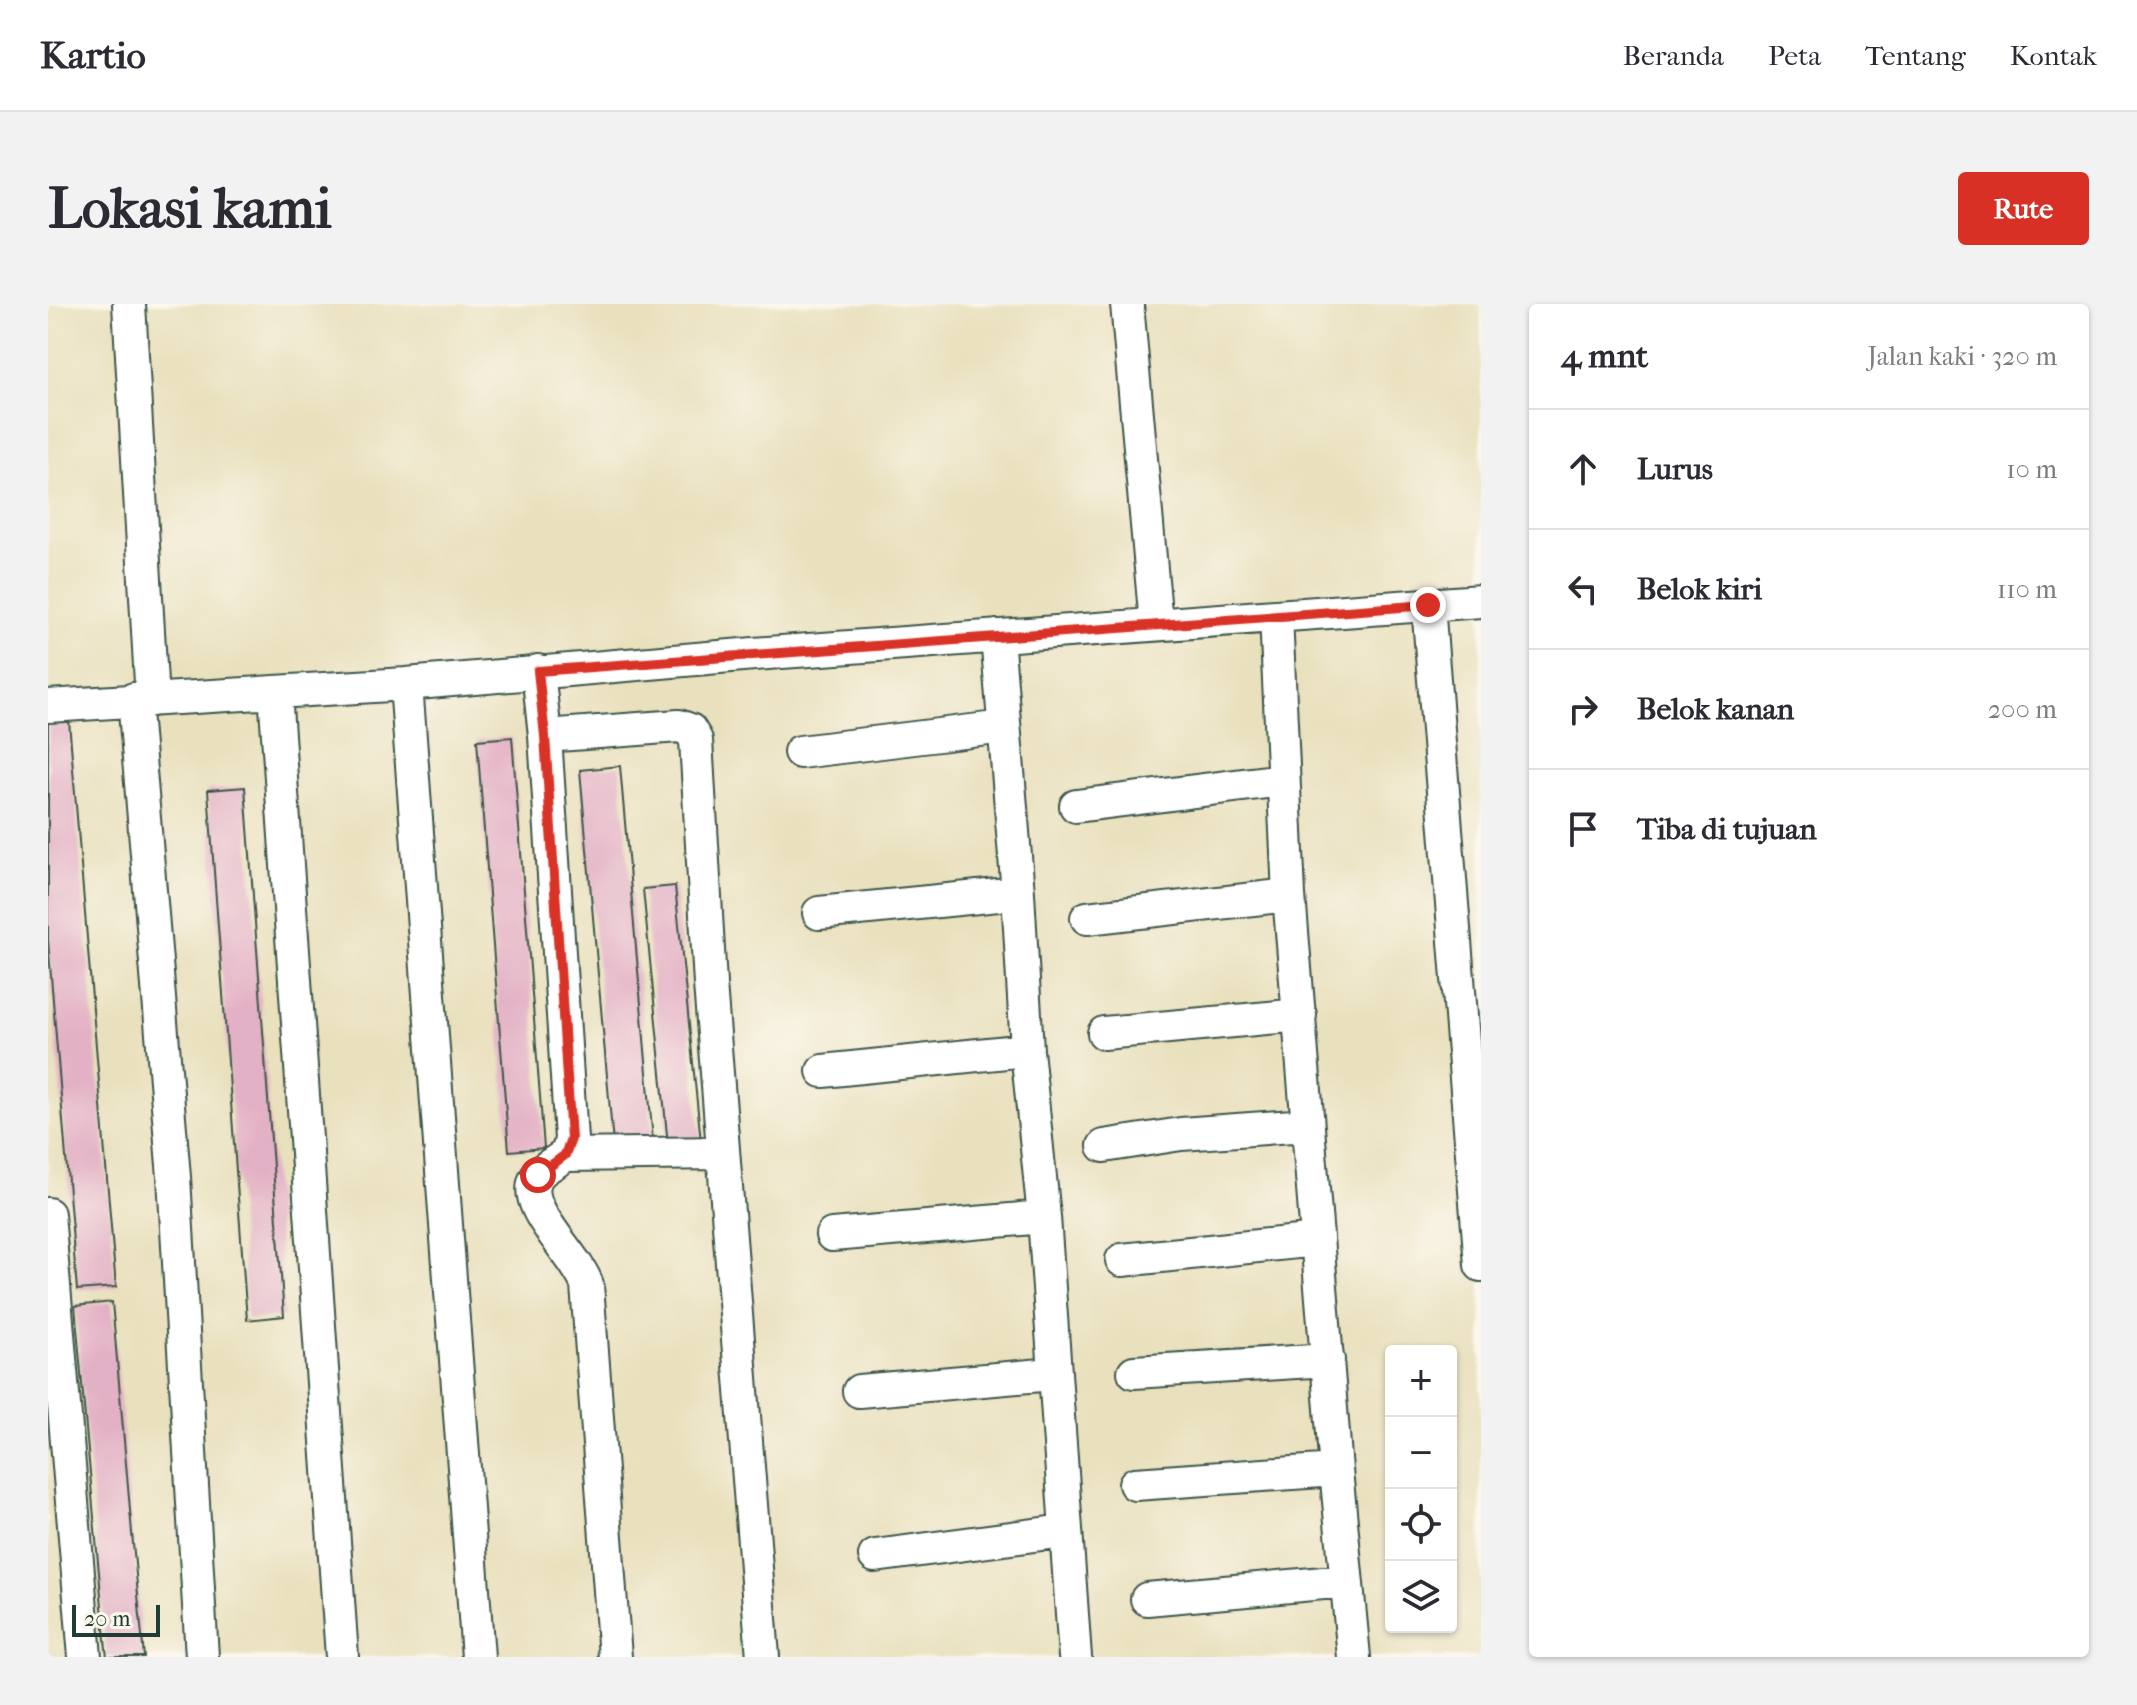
<!DOCTYPE html>
<html lang="id">
<head>
<meta charset="utf-8">
<style>
  :root { --surface:#fff; --page:#f2f2f3; --text:#2b2b33; --muted:#7c7c81; --line:#e1e1e2; --accent:#d93025 }
  body { margin:0; font-family:"IM FELL French Canon",serif; background:var(--page); color:var(--text) }
  .controls { position:absolute; right:24px; bottom:24px; display:grid; overflow:hidden; border-radius:8px; box-shadow:0 2px 6px #0004 }
  .controls button { width:72px; height:72px; display:grid; place-items:center; padding:0; border:0; border-bottom:2px solid var(--line); background:var(--surface); color:var(--text); font:40px sans-serif }
  .scale { position:absolute; left:24px; bottom:20px; width:88px; box-sizing:border-box; padding-left:8px; border:4px solid #1f3d34; border-top:0; font-size:22px; line-height:28px; white-space:nowrap; color:#1f3d34; -webkit-text-stroke:6px #fbf7ec; paint-order:stroke }
  .stop { position:absolute; width:24px; height:24px; margin:-18px; border:6px solid #d93025; border-radius:50%; background:#fff }
  .stop.end { background:#d93025; border-color:#fff; box-shadow:0 2px 8px #0008 }
  .list { margin:0; padding:0; list-style:none }
  h2 { display:flex; justify-content:space-between; align-items:center; height:104px; margin:0; padding:0 32px; font-size:34px }
  h2 small { font-size:26px; font-weight:400; color:var(--muted) }
  .list li { display:grid; grid-template-columns:52px 1fr auto; gap:24px; align-items:center; box-sizing:border-box; height:120px; padding:0 32px; border-top:2px solid var(--line) }
  .list b { display:block; font-size:30px; white-space:nowrap }
  .list em { font-size:26px; font-style:normal; color:var(--muted) }
  .icon { flex:none; width:44px; height:44px; fill:none; stroke:currentColor; stroke-width:2; stroke-linecap:round; stroke-linejoin:round }
  .map { position:relative; flex:none; width:1433px; height:1353px; overflow:hidden; border-radius:8px }
  header { display:flex; align-items:center; gap:48px; box-sizing:border-box; height:112px; padding:0 40px; background:var(--surface); border-bottom:2px solid var(--line) }
  header strong { font-size:38px }
  nav { display:flex; gap:44px; margin-inline-start:auto; font-size:28px }
  .intro { display:flex; align-items:center; justify-content:space-between; box-sizing:border-box; height:192px; padding:0 48px }
  h1 { margin:0; font-size:56px }
  .button { padding:20px 36px; border-radius:8px; background:var(--accent); color:#fff; font-size:28px; font-weight:700 }
  main { display:flex; gap:48px; padding:0 48px }
  aside { flex:1; background:var(--surface); border-radius:8px; box-shadow:0 2px 6px #0004 }
  .map>svg:first-child { display:block }
</style>
</head>
<body>
<header>
<strong>Kartio</strong>
<nav><a>Beranda</a><a>Peta</a><a>Tentang</a><a>Kontak</a></nav>
</header>
<div class="intro"><h1>Lokasi kami</h1><a class="button">Rute</a></div>
<main>
<div class="map">
<svg width="1433" height="1353" viewBox="0 0 1433 1353">
  <rect width="100%" height="100%" fill="#fbf7ec"/>
  <filter id="ink" filterUnits="userSpaceOnUse"><feTurbulence type="fractalNoise" baseFrequency=".0125" numOctaves="2"/><feDisplacementMap in="SourceGraphic" scale="16" xChannelSelector="R" yChannelSelector="G"/><feConvolveMatrix kernelMatrix="1 2 1 2 8 2 1 2 1" color-interpolation-filters="sRGB"/></filter>
  <filter id="wash" filterUnits="userSpaceOnUse"><feTurbulence type="fractalNoise" baseFrequency=".006" numOctaves="4" result="noise"/><feDisplacementMap in="SourceGraphic" scale="32" xChannelSelector="R" yChannelSelector="G"/><feGaussianBlur stdDeviation="1.8" result="paint"/><feColorMatrix in="noise" values="0 0 0 0 0 0 0 0 0 0 0 0 0 0 0 0 0 1.4 0 .05"/><feComposite in="paint" operator="in"/></filter>
  <g filter="url(#wash)">
    <rect width="100%" height="100%" fill="#e9e0bd"/>
    <g id="blocks">
      <path fill="#e3b1c5" d="M21,417L68,983L29,986L0,636V418Z
        M464,433L496,844L461,847L429,436Z
        M572,462L605,837L565,840L532,466Z
        M197,483L236,1012L199,1016L160,486Z
        M627,582L653,838L620,841L595,585Z
        M64,998L84,1229L96,1353H59L57,1336L27,1002Z"/>
    </g>
  </g>
  <g filter="url(#ink)">
    <use href="#blocks" fill-opacity="0" stroke="#3d5549" stroke-width="2"/>
    <g fill="none" stroke-linecap="round" stroke-linejoin="round">
      <defs>
        <path id="minor" d="M81,0L104,396
          M1079,0L1108,320
          M1380,301L1433,961
          M1228,312L1241,591L1288,1166L1306,1353
          M949,332L970,589L979,746L996,913L1027,1353
          M490,367L497,432L523,835L520,848C512,857 498,861 490,871C468,900 529,950 539,981L567,1353
          M358,380L430,1353
          M227,388L294,1353
          M86,395L126,873L154,1353
          M0,402L358,380L706,350L1433,297
          M497,432L631,422L642,426L648,436L662,680L715,1353
          M752,448L956,423
          M1028,502L1234,476
          M771,609L970,589
          M1039,614L1241,591
          M1056,729L1252,711
          M775,767L979,746
          M1056,842L1133,830L1259,821
          M517,851L675,849
          M0,910L37,1353
          M784,931L996,913
          M1074,956L1269,936
          M1086,1068L1280,1056
          M811,1087L1005,1070
          M1087,1180L1288,1166
          M827,1252L1016,1227
          M1099,1295L1298,1277"/>
      </defs>
      <use href="#minor" stroke="#3d5549" stroke-width="36"/>
      <use href="#minor" stroke="#fff" stroke-width="32"/>
    </g>
  </g>
  <g fill="none" stroke-linecap="round" stroke-linejoin="round" filter="url(#ink)">
    <path stroke="#d93025" stroke-width="10" d="M490,871L517,851L523,835L497,432L490,367L1380,301"/>
  </g>
</svg>
<div class="controls">
<button>+</button>
<button>−</button>
<button><svg class="icon" aria-label="locate" viewBox="0 0 24 24"><circle cx="12" cy="12" r="6"/><path d="M12 2v4M12 18v4M2 12h4M18 12h4"/></svg></button>
<button><svg class="icon" aria-label="layers" viewBox="0 0 24 24"><path d="M12 4l9 5-9 5-9-5zM3 14l9 5 9-5"/></svg></button>
</div>
<div class="scale">20 m</div>
<div class="stop" style="left:490px;top:871px"></div>
<div class="stop end" style="left:1380px;top:301px"></div>
</div>
<aside>
<h2>4 mnt<small>Jalan kaki · 320 m</small></h2>
<ul class="list">
<li><svg class="icon" aria-label="ahead" viewBox="0 0 24 24"><path d="M12 20V5M6 11l6-6 6 6"/></svg><div><b>Lurus</b></div><em>10 m</em></li>
<li><svg class="icon" aria-label="left" viewBox="0 0 24 24"><path d="M17 20v-9H6M10 6l-5 5 5 5"/></svg><div><b>Belok kiri</b></div><em>110 m</em></li>
<li><svg class="icon" aria-label="right" viewBox="0 0 24 24"><path d="M7 20v-9h11M14 6l5 5-5 5"/></svg><div><b>Belok kanan</b></div><em>200 m</em></li>
<li><svg class="icon" aria-label="arrive" viewBox="0 0 24 24"><path d="M6 21V4h12l-3 4 3 4H6"/></svg><div><b>Tiba di tujuan</b></div></li>
</ul>
</aside>
</main>
</body>
</html>
